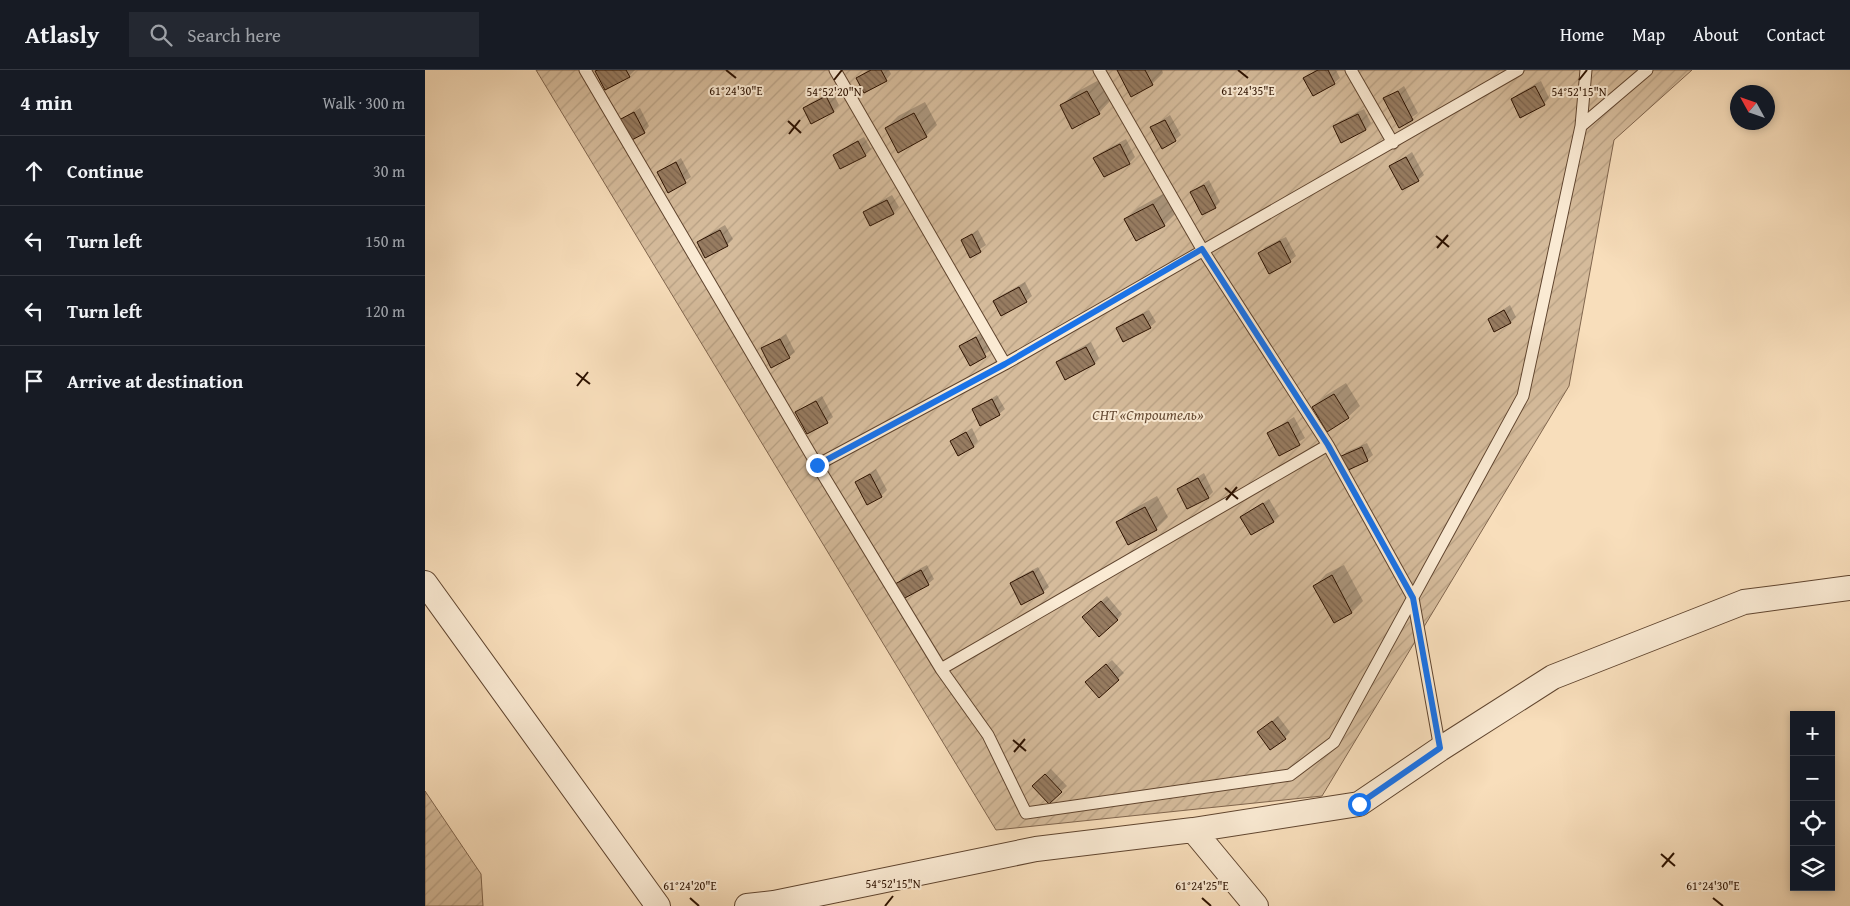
<!DOCTYPE html>
<html lang="en">
<head>
<meta charset="utf-8">
<style>
  :root { --surface:#171b24; --page:#242831; --text:#f1f3f6; --muted:#9ea1a6; --line:#363941 }
  body { margin:0; font-family:"Gentium Book Plus",serif; background:var(--page); color:var(--text) }
  .controls { position:absolute; right:15px; bottom:15px; display:grid; overflow:hidden; border-radius:0px; box-shadow:0 2px 8px #0003 }
  .controls button { width:45px; height:45px; display:grid; place-items:center; padding:0; border:0; border-bottom:1px solid var(--line); background:var(--surface); color:var(--text); font:25px sans-serif }
  .compass { position:absolute; left:1305px; top:15px; width:45px; height:45px; border-radius:50%; background:var(--surface); box-shadow:0 2px 8px #0003; rotate:310deg }
  .stop { position:absolute; width:15px; height:15px; margin:-11px; border:4px solid #1a73e8; border-radius:50%; background:#fff }
  .stop.end { background:#1a73e8; border-color:#fff; box-shadow:0 1px 5px #0008 }
  .list { margin:0; padding:0; list-style:none }
  h2 { display:flex; justify-content:space-between; align-items:center; height:65px; margin:0; padding:0 20px; font-size:21px }
  h2 small { font-size:16px; font-weight:400; color:var(--muted) }
  .list li { display:grid; grid-template-columns:32px 1fr auto; gap:15px; align-items:center; box-sizing:border-box; height:70px; padding:0 20px; border-top:1px solid var(--line) }
  .list b { display:block; font-size:19px; white-space:nowrap }
  .list em { font-size:16px; font-style:normal; color:var(--muted) }
  .icon { flex:none; width:28px; height:28px; fill:none; stroke:currentColor; stroke-width:2; stroke-linecap:round; stroke-linejoin:round }
  .map { position:relative; flex:none; width:1425px; height:836px; overflow:hidden }
  header { display:flex; align-items:center; gap:30px; box-sizing:border-box; height:70px; padding:0 25px; background:var(--surface); border-bottom:1px solid var(--line) }
  header strong { font-size:24px }
  nav { display:flex; gap:28px; margin-inline-start:auto; font-size:18px }
  .search { width:350px; height:45px; background:var(--page); display:flex; align-items:center; gap:12px; box-sizing:border-box; padding:0 18px; border-radius:0px; color:var(--muted); font-size:19px }
  main { display:flex }
  aside { flex:1; background:var(--surface) }
  .map>svg:first-child { display:block }
</style>
</head>
<body>
<header>
<strong>Atlasly</strong>
<div class="search"><svg class="icon" aria-label="search" viewBox="0 0 24 24"><circle cx="10" cy="10" r="6"/><path d="M15 15l6 6"/></svg>Search here</div>
<nav><a>Home</a><a>Map</a><a>About</a><a>Contact</a></nav>
</header>
<main>
<aside>
<h2>4 min<small>Walk · 300 m</small></h2>
<ul class="list">
<li><svg class="icon" aria-label="ahead" viewBox="0 0 24 24"><path d="M12 20V5M6 11l6-6 6 6"/></svg><div><b>Continue</b></div><em>30 m</em></li>
<li><svg class="icon" aria-label="left" viewBox="0 0 24 24"><path d="M17 20v-9H6M10 6l-5 5 5 5"/></svg><div><b>Turn left</b></div><em>150 m</em></li>
<li><svg class="icon" aria-label="left" viewBox="0 0 24 24"><path d="M17 20v-9H6M10 6l-5 5 5 5"/></svg><div><b>Turn left</b></div><em>120 m</em></li>
<li><svg class="icon" aria-label="arrive" viewBox="0 0 24 24"><path d="M6 21V4h12l-3 4 3 4H6"/></svg><div><b>Arrive at destination</b></div></li>
</ul>
</aside>
<div class="map">
<svg width="1425" height="836" viewBox="0 0 1425 836">
  <defs>
    <pattern id="garden-furrows" width="10" height="10" patternUnits="userSpaceOnUse" patternTransform="scale(1.25)"><rect width="10" height="10" fill="#d5bb9b"/><path d="M-1 1l2-2M0 10L10 0M9 11l2-2" fill="none" stroke="#b7a084"/></pattern>
    <pattern id="building-back-hatch" width="6" height="6" patternUnits="userSpaceOnUse" patternTransform="scale(1.25)"><rect width="6" height="6" fill="#977c61"/><path d="M-1 5l2 2M0 0l6 6M5-1l2 2" fill="none" stroke="#7c644e"/></pattern>
  </defs>
  <rect width="100%" height="100%" fill="#f8debb"/>
  <filter id="stains"><feTurbulence type="fractalNoise" baseFrequency=".004" numOctaves="4"/><feColorMatrix values="0 0 0 0 .2 0 0 0 0 .09 0 0 0 0 .02 0 0 0 .5 -.17"/></filter>
  <radialGradient id="worn" r=".72"><stop offset=".6" stop-color="#630" stop-opacity="0"/><stop offset="1" stop-color="#630" stop-opacity=".3"/></radialGradient>
  <path fill="url(#garden-furrows)" stroke="#81664e" d="M111,0H1267L1189,70L1144,316L897,726L571,760Z
    M0,721L56,804L58,836H0Z"/>
  <path fill="#0003" d="M173,0H210L204,6Z
    M443,0H464L466,4L461,10L432,8Z
    M693,0H737L738,3L727,14Z
    M890,0H911L915,8L909,13L880,8Z
    M674,10L685,31L674,43L636,36L648,24Z
    M1116,11L1124,28L1119,34L1087,29L1093,24Z
    M979,16L993,43L974,56L960,29Z
    M407,21L414,35L408,41L387,52L380,38L385,33Z
    M500,32L512,55L501,66L461,58L473,46Z
    M215,38L224,56L219,62L195,51Z
    M939,39L946,53L941,59L917,71L910,56L915,51Z
    M745,45L756,65L750,70L727,57Z
    M439,67L446,79L440,85H410L415,80Z
    M701,69L710,87L705,92L679,106L670,88L675,83Z
    M987,82L999,105L993,110L966,96Z
    M256,88L266,107L244,121L234,102Z
    M784,110L795,132L790,137L766,122Z
    M740,123L751,143L739,155L711,169L701,149L713,138Z
    M467,125L474,137L468,143H439L445,137Z
    M300,155L308,169L302,175L273,172L279,167Z
    M553,160L561,175L545,186L537,170Z
    M861,167L871,186L865,191L835,183L840,177Z
    M600,212L607,226L601,231H569L575,226Z
    M1085,235L1091,247L1085,252L1064,249Z
    M724,240L731,252L725,257L693,259L698,253Z
    M557,262L566,280L545,294L536,276Z
    M361,264L370,282L364,287L338,279Z
    M666,272L674,288L669,293L632,292L638,287Z
    M921,313L935,336L923,347L889,337L900,326Z
    M572,325L580,339L574,344L548,340Z
    M397,326L408,347L402,352L371,342Z
    M869,347L880,368L854,384L844,363Z
    M547,358L553,371L548,376L527,371Z
    M942,373L948,385L942,390L916,388L921,382Z
    M451,399L462,420L456,426L431,412Z
    M779,403L788,422L783,427L753,419Z
    M732,426L743,447L731,459L693,452L705,441Z
    M844,429L854,446L848,451L817,447Z
    M502,495L509,509L503,514H472L477,508Z
    M919,495L938,531L927,542L909,552L890,516L901,504Z
    M613,497L624,517L618,522L586,514L592,508Z
    M682,526L697,544L692,550L664,542Z
    M687,590L699,603L674,626L667,607Z
    M853,646L865,662L860,668L834,662Z
    M626,699L642,716L624,732L609,716Z"/>
  <path fill="url(#building-back-hatch)" stroke="#2d1200" d="M173,0H201L205,7L180,20L170,1Z
    M446,0H456L462,11L439,23L431,8Z
    M692,0H720L728,15L706,27Z
    M893,0H903L910,14L888,26L878,8Z
    M1110,16L1120,35L1095,48L1086,29Z
    M662,21L675,44L647,59L635,35Z
    M973,21L988,50L974,58L958,28Z
    M401,26L409,42L386,54L378,38Z
    M209,42L220,63L205,71L194,50Z
    M489,43L502,67L473,83L460,58Z
    M933,44L941,60L916,73L908,56Z
    M740,50L751,71L737,79L725,57Z
    M433,71L441,86L415,99L408,85Z
    M695,74L705,94L679,107L668,88Z
    M981,87L994,111L977,120L964,96Z
    M251,92L261,113L243,123L232,102Z
    M779,115L791,138L777,145L765,122Z
    M462,130L469,144L445,156L438,142Z
    M728,134L740,156L711,171L699,149Z
    M295,160L303,176L280,188L272,172Z
    M547,164L556,182L545,188L536,170Z
    M855,171L866,192L844,204L833,183Z
    M594,217L602,232L576,246L568,231Z
    M1079,240L1086,253L1069,262L1063,249Z
    M718,244L726,258L698,272L691,258Z
    M551,267L561,287L545,296L534,276Z
    M355,269L365,288L346,298L336,278Z
    M661,277L670,294L640,310L631,292Z
    M909,324L924,348L902,362L887,337Z
    M567,329L575,345L555,356L547,339Z
    M391,331L403,353L382,364L370,342Z
    M863,352L875,375L854,386L842,363Z
    M541,362L549,377L533,386L525,371Z
    M937,377L943,391L921,401L914,387Z
    M445,404L457,427L442,435L430,412Z
    M773,408L784,428L762,439L752,419Z
    M838,433L849,452L826,465L815,447Z
    M720,437L732,460L703,475L691,452Z
    M496,500L504,515L478,529L470,514Z
    M608,501L619,523L596,535L585,513Z
    M907,505L927,543L909,553L888,516Z
    M676,531L693,550L674,567L657,547Z
    M681,594L694,610L674,628L660,612Z
    M847,651L861,669L845,680L832,662Z
    M620,704L637,722L624,734L607,716Z"/>
  <g fill="none" stroke-linecap="round" stroke-linejoin="round">
    <defs>
      <path id="service" d="M160,0L392,395L516,599L563,665L601,743L865,705L909,672L1098,326L1156,56L1161,0
        M410,0L580,294
        M674,0L777,179L903,375L988,528L1015,679
        M926,0L968,73
        M1156,56L1222,0
        M392,395L580,294L1093,0
        M516,599L903,375"/>
      <path id="minor" d="M0,513L233,836
        M768,760L831,836
        M322,836L349,833L611,779L768,760L934,734L1015,679L1128,607L1319,532L1425,518"/>
    </defs>
    <use href="#service" stroke="#60452f" stroke-width="13"/>
    <use href="#minor" stroke="#60452f" stroke-width="26"/>
    <use href="#service" stroke="#faead3" stroke-width="11"/>
    <use href="#minor" stroke="#faead3" stroke-width="24"/>
  </g>
  <g fill="none" stroke-linecap="round" stroke-linejoin="round">
    <path stroke="#1a73e8" stroke-width="6" d="M392,395L580,294L777,179L903,375L988,528L1015,678L934,734"/>
  </g>
  <path fill="none" stroke="#2d1200" stroke-width="2" d="M301,0L311,8M813,0L823,8M409,10L417,0M1154,10L1162,0M363,51L376,63M364,64L375,50M1011,166L1024,177M1012,178L1023,165M151,303L165,314M152,316L163,302M800,418L813,429M801,430L812,417M588,670L601,681M589,682L600,669M1236,784L1250,796M1237,797L1249,783M265,828L274,836M777,828L786,836M1288,828L1298,836M460,836L468,826"/>
  <g text-anchor="middle" stroke-width="4" stroke-linejoin="round" paint-order="stroke">
    <g font-size="15" font-style="italic" fill="#684d36" stroke="#faead3">
      <text x="723" y="350">СНТ «Строитель»</text>
    </g>
  </g>
  <g font-size="12" text-anchor="middle" fill="#2d1200" stroke="#faead3" stroke-width="4" stroke-linejoin="round" paint-order="stroke">
    <text x="311" y="25">61°24'30"E</text>
    <text x="823" y="25">61°24'35"E</text>
    <text x="409" y="26">54°52'20"N</text>
    <text x="1154" y="26">54°52'15"N</text>
    <text x="468" y="818">54°52'15"N</text>
    <text x="265" y="820">61°24'20"E</text>
    <text x="777" y="820">61°24'25"E</text>
    <text x="1288" y="820">61°24'30"E</text>
  </g>
  <rect width="100%" height="100%" filter="url(#stains)"/>
  <rect width="100%" height="100%" fill="url(#worn)"/>
</svg>
<div class="controls">
<button>+</button>
<button>−</button>
<button><svg class="icon" aria-label="locate" viewBox="0 0 24 24"><circle cx="12" cy="12" r="6"/><path d="M12 2v4M12 18v4M2 12h4M18 12h4"/></svg></button>
<button><svg class="icon" aria-label="layers" viewBox="0 0 24 24"><path d="M12 4l9 5-9 5-9-5zM3 14l9 5 9-5"/></svg></button>
</div>
<svg class="compass" viewBox="-18 -18 36 36"><path d="M0-13l5 13h-10z" fill="#e53935"/><path d="M0 13l5-13h-10z" fill="#9ea1a6"/></svg>
<div class="stop" style="left:934px;top:734px"></div>
<div class="stop end" style="left:392px;top:395px"></div>
</div>
</main>
</body>
</html>
